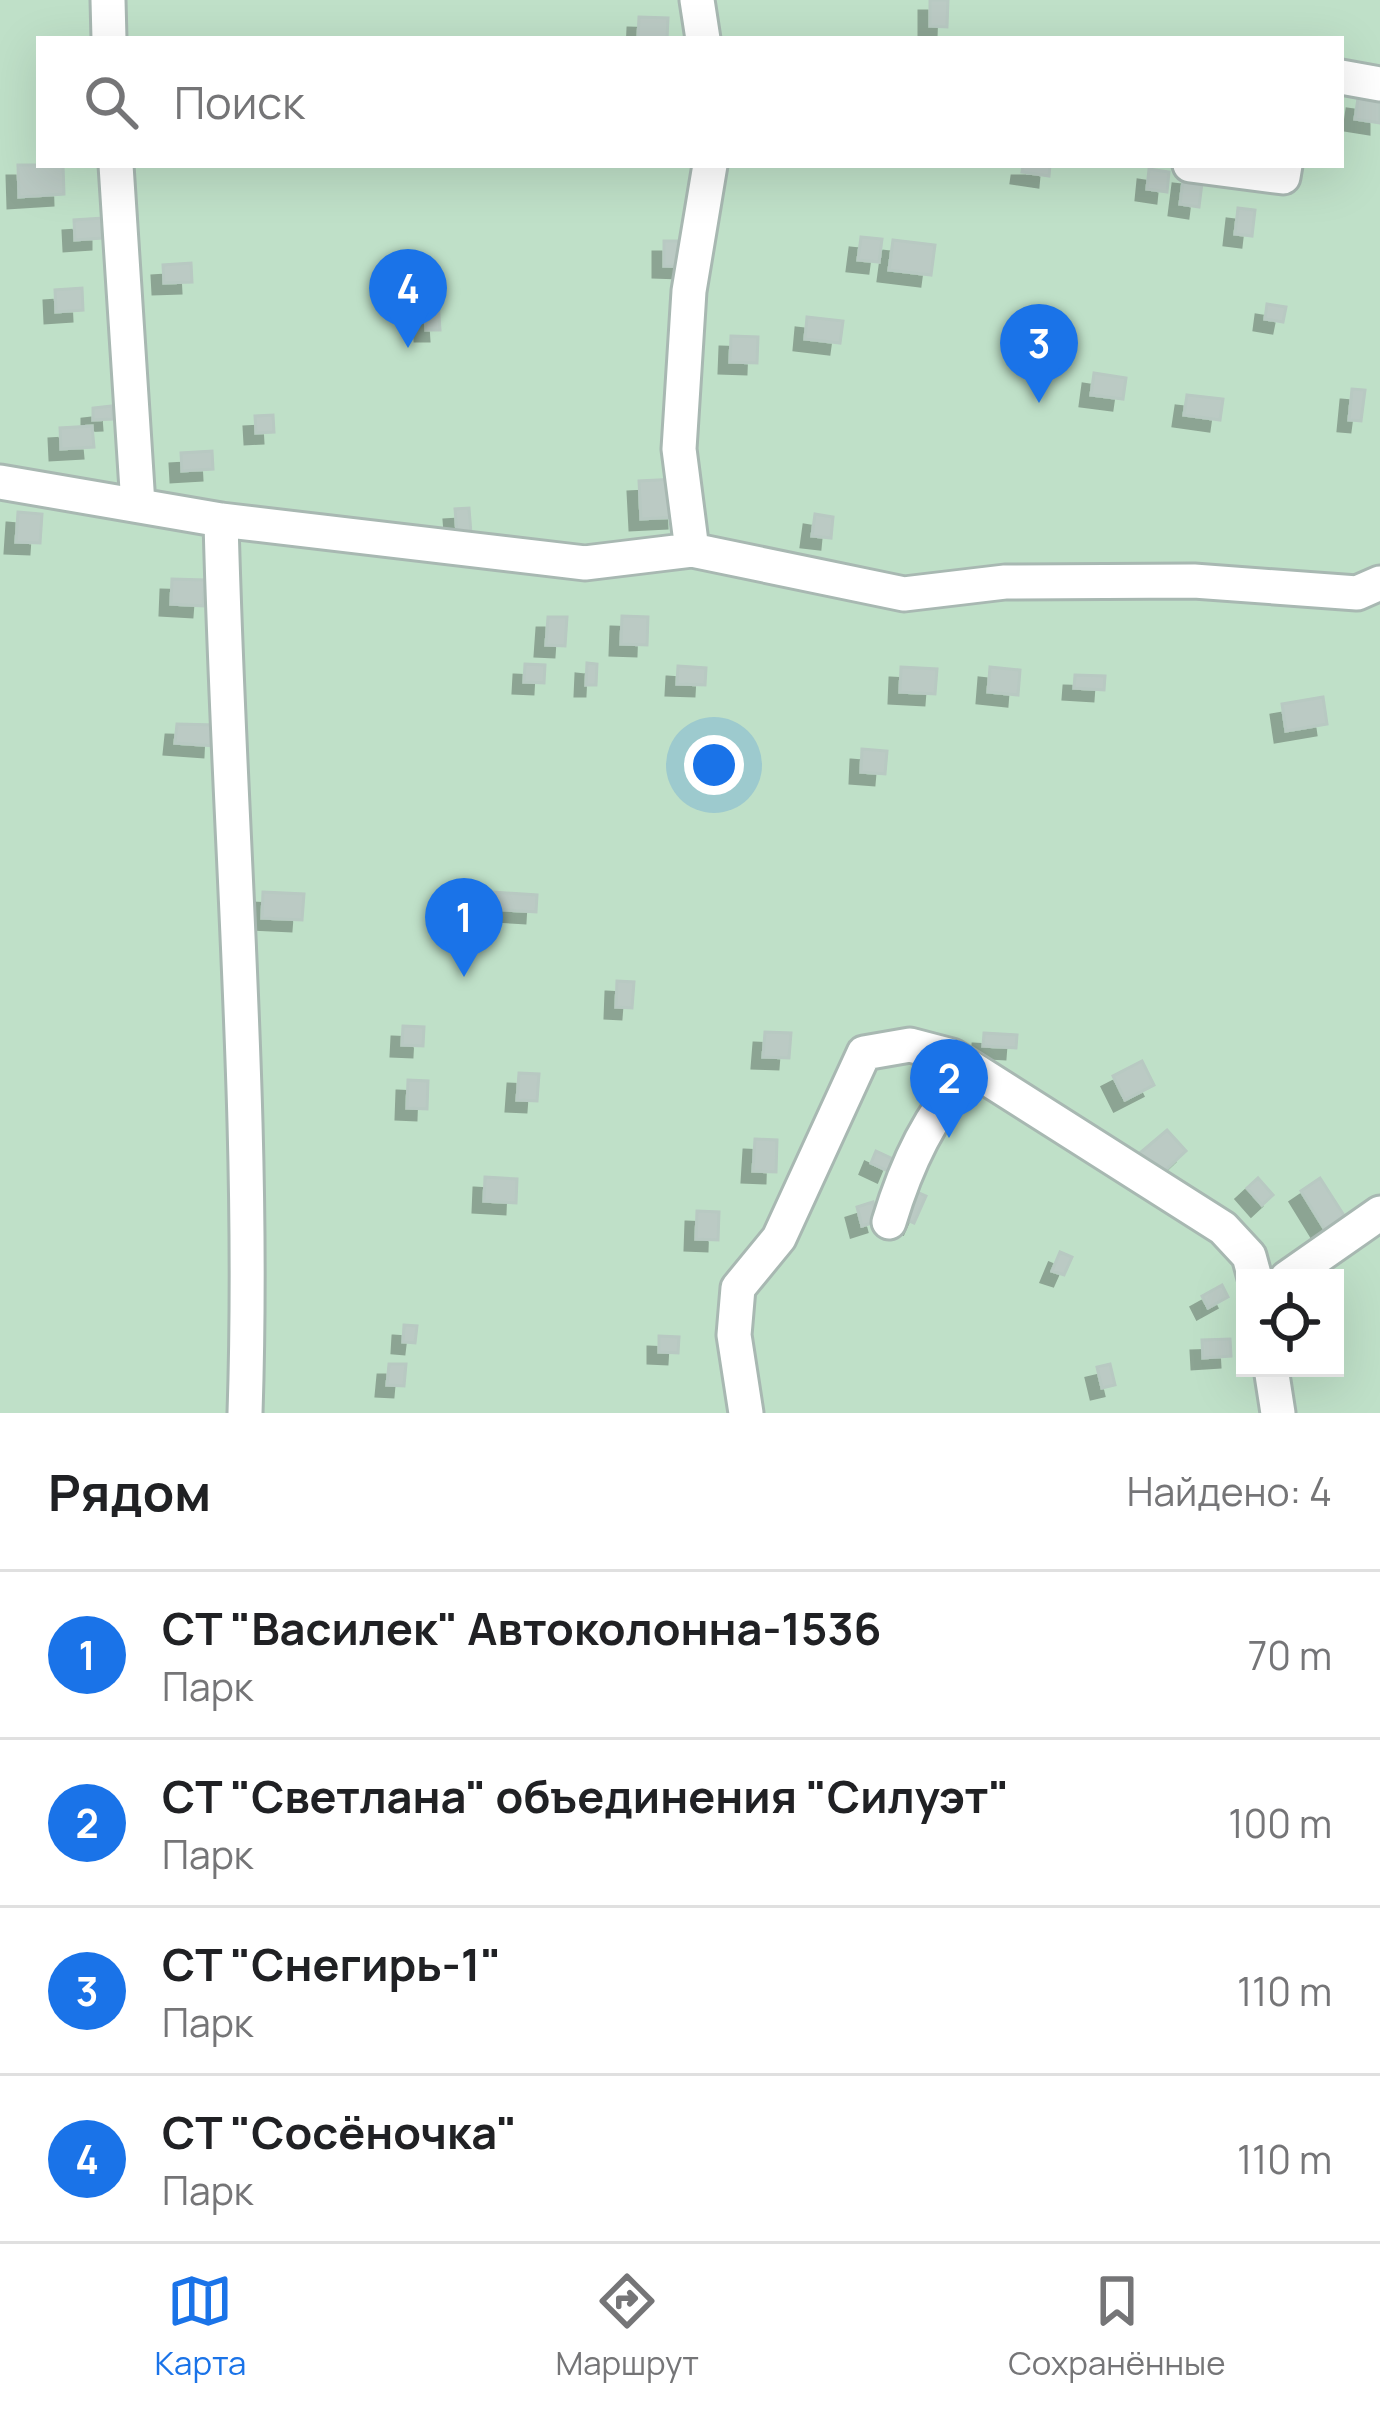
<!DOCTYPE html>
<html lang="ru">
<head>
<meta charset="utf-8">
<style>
  :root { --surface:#fff; --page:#f2f2f2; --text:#202124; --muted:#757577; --line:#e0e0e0; --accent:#1a73e8 }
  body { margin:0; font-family:Manrope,sans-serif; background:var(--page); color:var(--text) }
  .controls { position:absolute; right:36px; bottom:36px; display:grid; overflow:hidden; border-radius:0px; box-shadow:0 12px 48px #0002 }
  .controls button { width:108px; height:108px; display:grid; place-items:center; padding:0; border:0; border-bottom:3px solid var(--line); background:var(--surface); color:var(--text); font:60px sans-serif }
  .you { position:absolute; left:714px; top:765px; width:42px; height:42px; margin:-30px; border:9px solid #fff; border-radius:50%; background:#1a73e8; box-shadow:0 0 0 18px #1a73e833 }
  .badge { display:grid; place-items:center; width:78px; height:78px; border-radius:50%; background:var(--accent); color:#fff; font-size:39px; font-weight:700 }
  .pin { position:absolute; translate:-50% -99px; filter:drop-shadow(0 3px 6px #0008) }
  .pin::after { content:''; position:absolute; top:63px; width:42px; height:36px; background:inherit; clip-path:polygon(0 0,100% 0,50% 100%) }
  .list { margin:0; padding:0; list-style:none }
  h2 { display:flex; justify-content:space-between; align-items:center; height:156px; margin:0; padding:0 48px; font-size:51px }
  h2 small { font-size:39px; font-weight:400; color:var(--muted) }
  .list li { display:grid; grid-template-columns:78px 1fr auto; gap:36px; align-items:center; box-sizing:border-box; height:168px; padding:0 48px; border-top:3px solid var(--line) }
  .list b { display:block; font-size:45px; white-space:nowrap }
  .list p { margin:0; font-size:39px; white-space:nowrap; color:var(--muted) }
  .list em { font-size:39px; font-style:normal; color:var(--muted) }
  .icon { flex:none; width:66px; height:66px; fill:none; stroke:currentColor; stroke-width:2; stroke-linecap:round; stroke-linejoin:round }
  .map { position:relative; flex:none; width:1380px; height:1413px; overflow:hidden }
  .search { position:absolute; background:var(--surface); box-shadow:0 12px 48px #0002; left:36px; right:36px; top:36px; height:132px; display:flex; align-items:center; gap:30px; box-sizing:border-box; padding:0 42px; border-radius:0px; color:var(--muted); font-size:45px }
  .sheet { height:828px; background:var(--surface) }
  nav { display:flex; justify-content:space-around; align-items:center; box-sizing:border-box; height:168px; border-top:3px solid var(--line); background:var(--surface); font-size:33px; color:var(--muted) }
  nav a { display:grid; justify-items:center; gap:6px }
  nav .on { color:var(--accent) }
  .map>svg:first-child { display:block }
</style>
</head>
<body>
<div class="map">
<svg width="1380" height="1413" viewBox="0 0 1380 1413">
  <defs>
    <filter id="shadow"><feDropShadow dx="-11" dy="11" stdDeviation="0" flood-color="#0004"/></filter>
  </defs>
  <rect width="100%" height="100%" fill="#e6efeb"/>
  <path fill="#bfe0c8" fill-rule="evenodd" d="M0,0H1380V1413H0ZM39,39H1341V165H39ZM1245,1278H1335V1368H1245Z"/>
  <path fill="#bbcac4" stroke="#b8c9c2" stroke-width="3" filter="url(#shadow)" d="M930,0H948L947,27L930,26Z
    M639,17L668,18L667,39H638Z
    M1358,98L1380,101V123L1355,119Z
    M18,165H63L64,194L19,197Z
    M1023,165H1050L1049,176L1022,172Z
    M1149,169L1169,172L1167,192L1147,189Z
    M1184,173L1203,175L1199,207L1180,204Z
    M1238,208L1255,210L1252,236L1235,234Z
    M102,218V238L75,240L74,220Z
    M861,237L882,239L879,262L858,260Z
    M893,240L935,245L931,275L889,270Z
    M664,241H691L690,267L664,266Z
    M191,263L192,282L164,283L163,265Z
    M82,288L83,310L56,312L55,290Z
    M438,300L440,330H426L424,301Z
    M1267,304L1286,307L1283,322L1265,319Z
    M807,317L843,321L840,343L805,339Z
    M731,336L758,337L757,363L730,362Z
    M1040,345L1065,348L1063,366L1038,363Z
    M1094,373L1126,378L1123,399L1091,395Z
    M1352,389L1365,390L1361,421L1349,420Z
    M1187,395L1223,399L1220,420L1184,415Z
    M112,406L113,419L93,420V408Z
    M273,415L274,432L256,433L255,416Z
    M92,426L94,447L61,449L60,428Z
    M212,451L213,469L182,471L181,453Z
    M676,479L678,517L641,519L639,481Z
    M469,508L471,533L457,534L455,509Z
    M18,512L42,514L40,543L16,542Z
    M815,514L833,517L831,538L812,536Z
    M172,579L205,580L203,606L171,604Z
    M622,616L648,617L647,645L621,644Z
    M548,617H567L565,646L546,645Z
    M587,663L597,664L596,685H586Z
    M525,664L545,665L544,683L524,682Z
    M678,666L706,668L705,685L677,684Z
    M901,667L937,669L935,694L900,692Z
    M990,667L1020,670L1018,695L988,692Z
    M1075,675L1105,676L1104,690L1074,688Z
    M1323,697L1327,724L1286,731L1282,704Z
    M177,724L215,725L214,746L175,743Z
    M862,749L887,751L885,774L861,772Z
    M263,892L304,894L302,920L262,918Z
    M492,892L537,895L536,912L491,909Z
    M617,981L634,982L632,1008L616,1007Z
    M403,1026L424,1027L423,1046L402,1045Z
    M765,1032L791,1033L789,1058L763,1057Z
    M984,1033L1017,1035L1016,1048L983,1046Z
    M1142,1061L1154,1085L1125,1100L1113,1076Z
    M519,1073L539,1074L537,1101L517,1100Z
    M408,1080L428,1081L427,1109L407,1108Z
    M1167,1130L1186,1151L1160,1175L1140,1153Z
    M755,1139L777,1140L776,1172L753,1171Z
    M876,1151L893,1159L888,1171L871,1163Z
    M485,1177L517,1179L516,1203L484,1201Z
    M1258,1178L1273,1195L1262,1205L1247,1188Z
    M1320,1178L1345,1217L1325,1230L1301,1191Z
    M910,1189L926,1196L914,1223L898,1216Z
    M873,1202L878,1221L862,1226L857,1207Z
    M697,1211L719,1212L718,1240L696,1239Z
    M1060,1252L1072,1257L1064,1275L1052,1271Z
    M1222,1285L1228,1297L1208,1308L1202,1296Z
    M404,1325L417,1326L415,1343L403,1342Z
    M659,1336L679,1337L678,1353L659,1352Z
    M1230,1339L1231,1356L1203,1358L1202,1340Z
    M389,1364H406L404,1386L387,1385Z
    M1110,1364L1115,1385L1102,1388L1097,1367Z"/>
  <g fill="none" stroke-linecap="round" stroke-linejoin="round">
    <defs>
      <path id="minor" d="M108,0L109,39
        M697,0L703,39
        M1341,77L1380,84
        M116,165L138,505
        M1190,165L1283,177L1285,165
        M0,482L221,520L585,563L692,550L904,594L1005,582L1194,581L1357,593L1380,583
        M221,520C228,818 255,1114 245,1413
        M692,550L679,449L689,291L710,165
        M889,1222C907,1162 930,1115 971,1068
        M1287,1278L1380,1213
        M1271,1368L1278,1413
        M746,1413L734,1335L738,1288L779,1238L864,1053L910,1045L952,1056L1223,1228L1249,1256L1255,1278"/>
    </defs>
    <use href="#minor" stroke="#a8b8b2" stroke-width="39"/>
    <use href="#minor" stroke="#fff" stroke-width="33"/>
  </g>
</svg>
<div class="controls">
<button><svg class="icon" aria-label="locate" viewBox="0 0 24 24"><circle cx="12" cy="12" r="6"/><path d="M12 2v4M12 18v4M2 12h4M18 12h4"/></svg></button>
</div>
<div class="you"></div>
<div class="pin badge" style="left:464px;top:977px">1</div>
<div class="pin badge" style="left:949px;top:1138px">2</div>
<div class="pin badge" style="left:1039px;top:403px">3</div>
<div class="pin badge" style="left:408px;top:348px">4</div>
<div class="search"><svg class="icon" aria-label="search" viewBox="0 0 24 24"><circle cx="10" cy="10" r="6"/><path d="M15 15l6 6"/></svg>Поиск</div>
</div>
<section class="sheet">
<h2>Рядом<small>Найдено: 4</small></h2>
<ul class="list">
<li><span class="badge">1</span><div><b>СТ &quot;Василек&quot; Автоколонна-1536</b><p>Парк</p></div><em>70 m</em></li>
<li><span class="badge">2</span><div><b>СТ &quot;Светлана&quot; объединения &quot;Силуэт&quot;</b><p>Парк</p></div><em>100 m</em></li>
<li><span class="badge">3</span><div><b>СТ &quot;Снегирь-1&quot;</b><p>Парк</p></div><em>110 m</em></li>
<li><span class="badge">4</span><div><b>СТ &quot;Сосёночка&quot;</b><p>Парк</p></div><em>110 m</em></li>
</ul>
</section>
<nav>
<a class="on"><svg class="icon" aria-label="map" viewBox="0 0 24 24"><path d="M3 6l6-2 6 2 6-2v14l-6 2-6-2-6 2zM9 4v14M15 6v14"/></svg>Карта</a>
<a><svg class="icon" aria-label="directions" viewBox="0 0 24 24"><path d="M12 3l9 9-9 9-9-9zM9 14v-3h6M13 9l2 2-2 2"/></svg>Маршрут</a>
<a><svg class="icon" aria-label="saved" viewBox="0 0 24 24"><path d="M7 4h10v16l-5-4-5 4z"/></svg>Сохранённые</a>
</nav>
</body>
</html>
